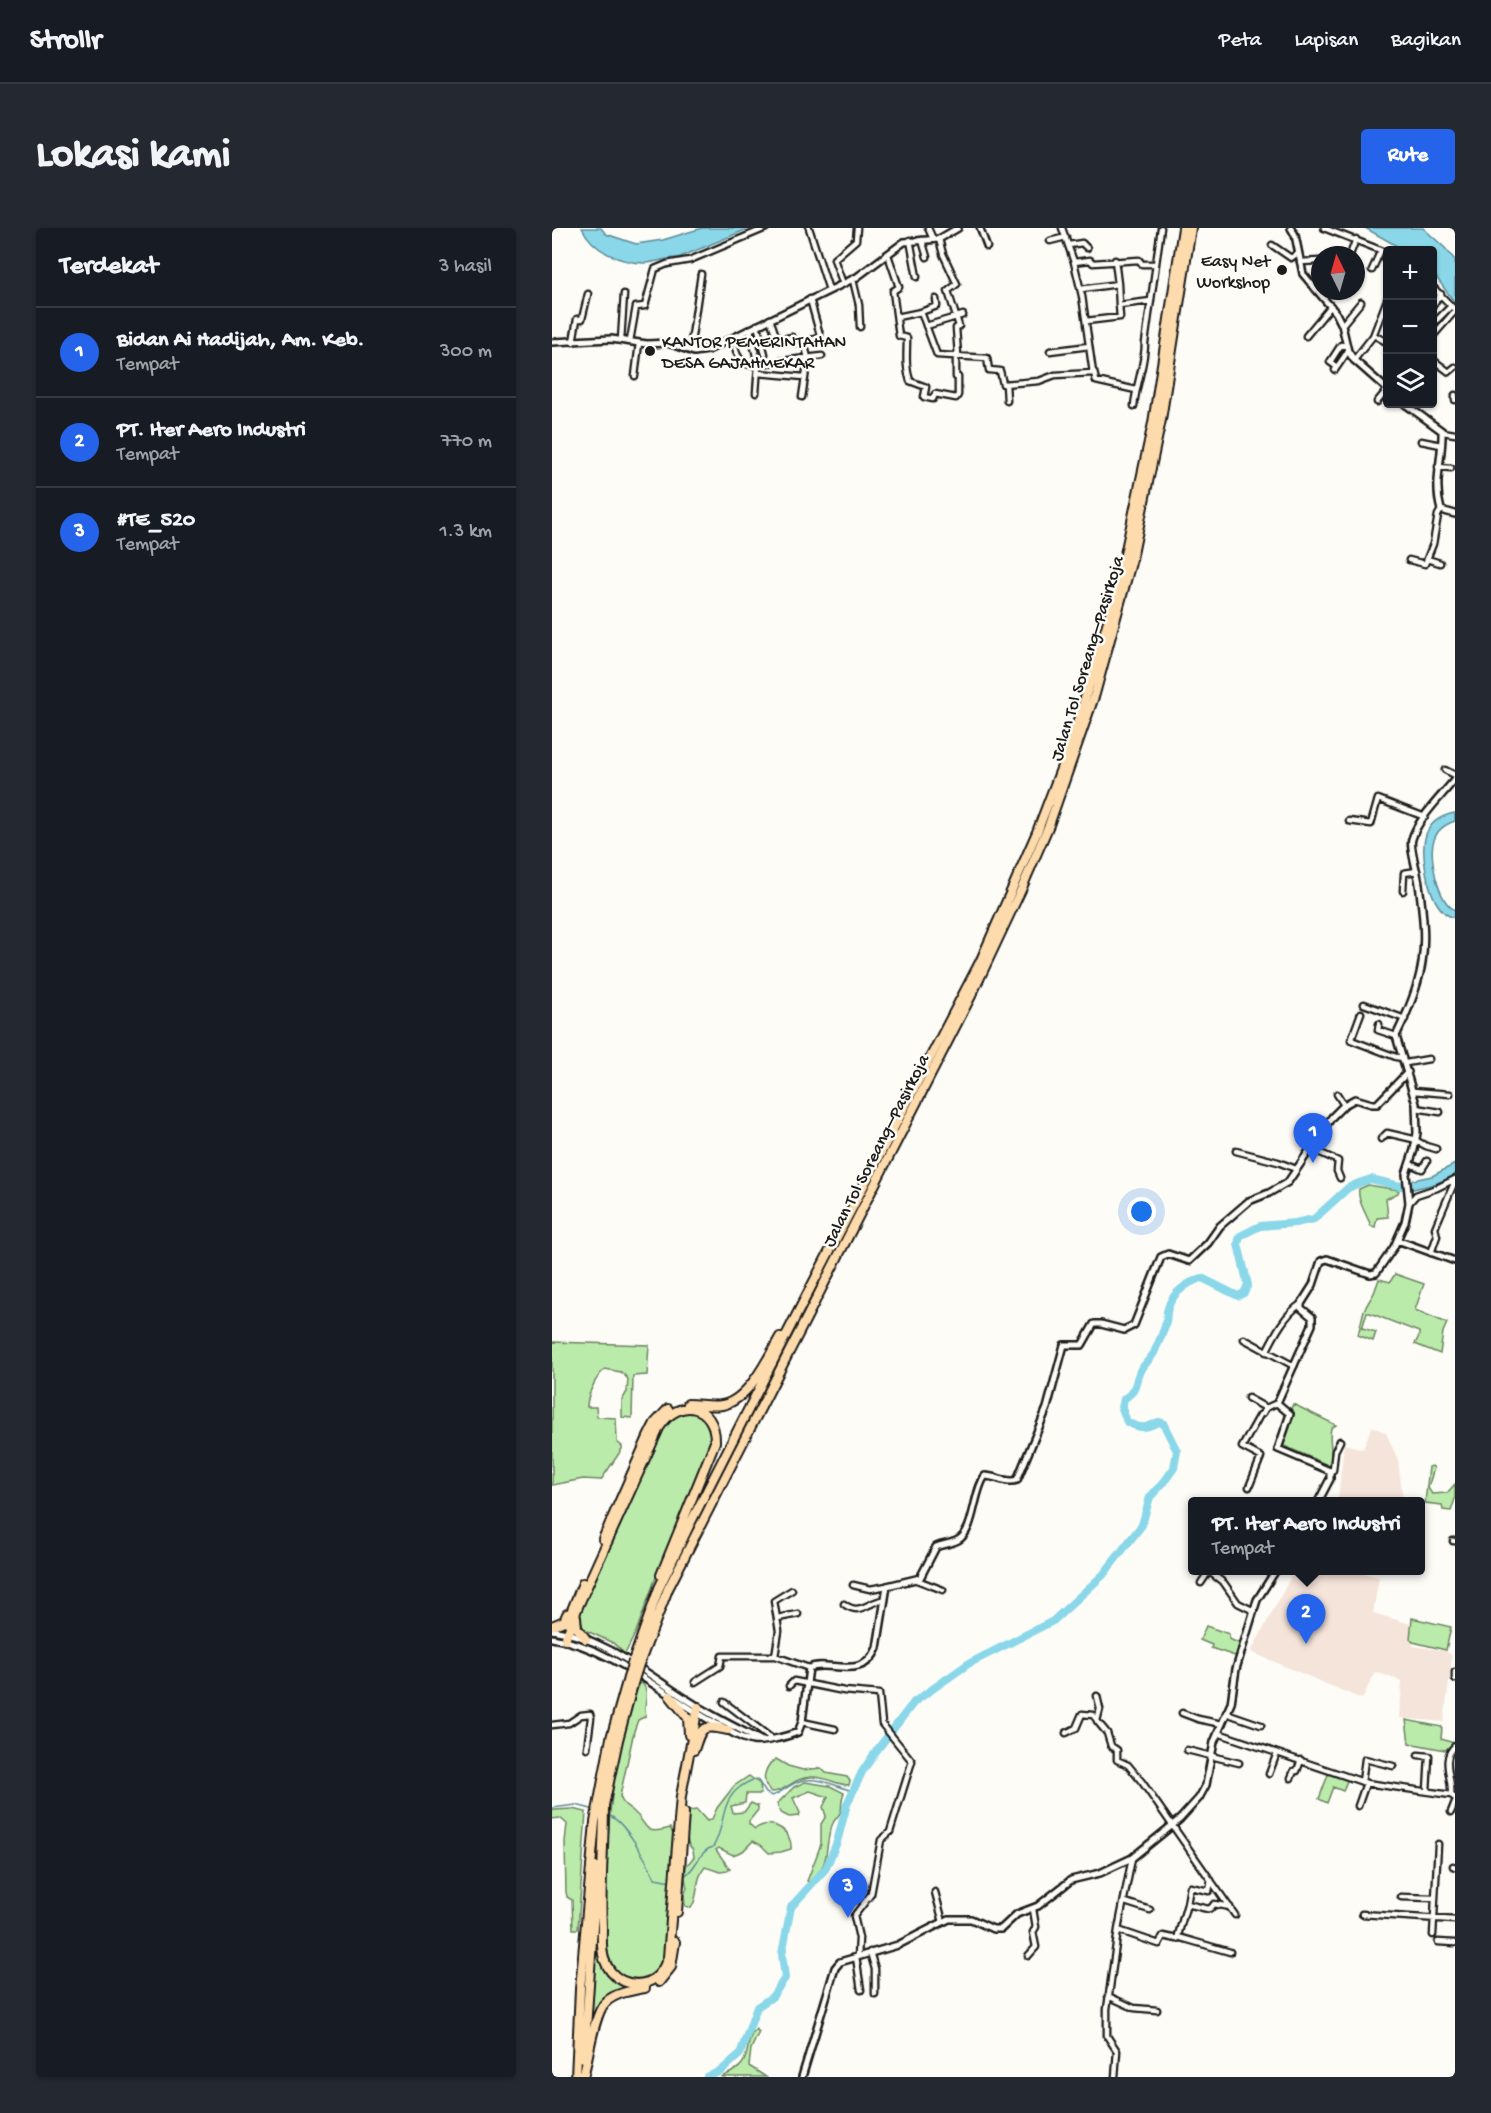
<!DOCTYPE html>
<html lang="id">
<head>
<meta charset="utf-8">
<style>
  :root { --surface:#171b24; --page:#242831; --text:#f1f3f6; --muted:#9ea1a6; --line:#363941; --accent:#2563eb }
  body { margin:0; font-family:"Gochi Hand",sans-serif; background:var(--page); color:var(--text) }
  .controls { position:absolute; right:18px; top:18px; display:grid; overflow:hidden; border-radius:6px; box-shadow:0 2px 4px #0004 }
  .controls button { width:54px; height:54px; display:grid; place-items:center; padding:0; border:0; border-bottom:2px solid var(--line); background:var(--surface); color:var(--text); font:30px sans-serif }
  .compass { position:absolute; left:759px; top:18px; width:54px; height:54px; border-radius:50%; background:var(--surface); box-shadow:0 2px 4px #0004; rotate:355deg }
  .you { position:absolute; left:590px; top:984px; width:21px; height:21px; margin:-15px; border:4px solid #fff; border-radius:50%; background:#1a73e8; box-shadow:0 0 0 9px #1a73e833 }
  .badge { display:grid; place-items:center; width:39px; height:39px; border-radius:50%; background:var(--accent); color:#fff; font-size:20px; font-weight:700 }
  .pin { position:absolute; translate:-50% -50px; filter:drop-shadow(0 2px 3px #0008) }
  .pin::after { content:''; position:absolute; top:32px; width:21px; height:18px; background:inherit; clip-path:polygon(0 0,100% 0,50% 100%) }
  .popup { position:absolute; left:636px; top:1269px; width:237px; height:78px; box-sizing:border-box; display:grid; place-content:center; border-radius:6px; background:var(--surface); filter:drop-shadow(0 2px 4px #0005); font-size:20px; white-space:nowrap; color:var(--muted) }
  .popup b { font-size:22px; color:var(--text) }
  .popup::after { content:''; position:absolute; left:50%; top:100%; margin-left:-12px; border:12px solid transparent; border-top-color:var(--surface) }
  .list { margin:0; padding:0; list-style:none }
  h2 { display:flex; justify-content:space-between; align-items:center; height:78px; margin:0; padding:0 24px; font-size:26px }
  h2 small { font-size:20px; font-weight:400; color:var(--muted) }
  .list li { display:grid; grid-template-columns:39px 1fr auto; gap:18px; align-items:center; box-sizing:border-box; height:90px; padding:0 24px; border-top:2px solid var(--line) }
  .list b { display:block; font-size:22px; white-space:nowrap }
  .list p { margin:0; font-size:20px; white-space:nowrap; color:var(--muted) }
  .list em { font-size:20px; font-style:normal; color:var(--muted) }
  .icon { flex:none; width:33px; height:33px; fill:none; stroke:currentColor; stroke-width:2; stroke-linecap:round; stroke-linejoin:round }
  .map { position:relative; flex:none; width:903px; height:1849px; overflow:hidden; border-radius:6px }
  header { display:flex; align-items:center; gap:36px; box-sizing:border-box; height:84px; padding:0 30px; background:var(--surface); border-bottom:2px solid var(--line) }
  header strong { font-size:28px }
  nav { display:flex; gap:33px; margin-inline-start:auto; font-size:21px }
  .intro { display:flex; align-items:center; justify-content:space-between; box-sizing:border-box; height:144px; padding:0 36px }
  h1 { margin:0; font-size:42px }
  .button { padding:15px 27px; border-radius:6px; background:var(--accent); color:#fff; font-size:21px; font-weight:700 }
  main { display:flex; gap:36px; padding:0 36px }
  aside { flex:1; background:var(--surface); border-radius:6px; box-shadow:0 2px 4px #0004 }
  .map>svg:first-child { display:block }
</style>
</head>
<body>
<header>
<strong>Strollr</strong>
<nav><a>Peta</a><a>Lapisan</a><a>Bagikan</a></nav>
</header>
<div class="intro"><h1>Lokasi kami</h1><a class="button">Rute</a></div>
<main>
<aside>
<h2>Terdekat<small>3 hasil</small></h2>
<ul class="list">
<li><span class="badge">1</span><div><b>Bidan Ai Hadijah, Am. Keb.</b><p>Tempat</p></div><em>300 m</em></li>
<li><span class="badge">2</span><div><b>PT. Iter Aero Industri</b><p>Tempat</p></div><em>770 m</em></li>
<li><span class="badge">3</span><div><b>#TE_520</b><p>Tempat</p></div><em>1.3 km</em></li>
</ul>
</aside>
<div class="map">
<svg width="903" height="1849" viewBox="0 0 903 1849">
  <rect width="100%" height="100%" fill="#fdfcf7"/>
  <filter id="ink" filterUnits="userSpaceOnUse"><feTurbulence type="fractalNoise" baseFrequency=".0167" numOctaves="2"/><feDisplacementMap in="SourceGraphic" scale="12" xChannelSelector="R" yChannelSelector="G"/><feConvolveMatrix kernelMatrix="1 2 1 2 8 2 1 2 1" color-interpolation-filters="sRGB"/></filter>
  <g filter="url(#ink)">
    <path fill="#f5e4da" d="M820,1198L834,1205L846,1232L851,1273L794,1274L786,1271L792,1216L811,1221Z
      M742,1343H802L827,1349L821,1385L862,1397L861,1418L894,1423L900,1428L892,1494L848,1490L850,1453L823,1444L810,1471L699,1424Z"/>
    <path fill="#bbebaa" stroke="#6c8463" stroke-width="1.5" d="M816,957L847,962L846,965L834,971L836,989L825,990L823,999L819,998C815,987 805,973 807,961Z
      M843,1046L872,1056L863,1082L895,1095L891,1104L888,1126L863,1116L867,1108V1104L818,1085H815L810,1100L824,1104L821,1113L806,1107L812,1082L822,1065L827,1051L838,1054Z
      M0,1114L97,1117L95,1147L81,1148L80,1190L70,1189V1172L75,1164L76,1151L69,1144L53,1141C44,1149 35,1166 35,1179H44L45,1189L64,1190L65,1214L70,1218V1221L49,1252L31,1251L0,1257Z
      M741,1176L784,1197L779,1200C776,1213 782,1225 778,1238L730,1217L740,1190L738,1183Z
      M137,1184C154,1188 159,1198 160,1216L112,1327L84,1404L73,1426L61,1415L31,1401L28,1387L31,1379L82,1267L110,1198L125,1185Z
      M880,1238L882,1240L876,1260L880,1266L895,1265L903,1256V1271L899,1283L891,1282L890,1277L873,1275L877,1239Z
      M860,1390L899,1399L894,1422L861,1414L858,1411Z
      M654,1398L677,1406V1411L689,1416L686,1429L659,1420L660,1417L648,1412Z
      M89,1454C100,1465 90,1476 94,1488L86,1492L82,1503L68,1568C70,1576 75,1578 81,1583C98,1597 89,1608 118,1600L121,1606L112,1729C106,1740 101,1748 89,1750C78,1751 67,1748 61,1738C52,1723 54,1697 54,1679C54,1612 58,1543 80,1479C83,1471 84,1461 89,1454Z
      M854,1492L890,1499L889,1511L902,1515L893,1522L857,1515Z
      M224,1531L236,1538L251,1542L269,1540L274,1545L295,1549L298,1553L297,1557C285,1557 273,1548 259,1549C240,1550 234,1564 219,1564C208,1554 212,1538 224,1531Z
      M777,1544L796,1550L791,1563L781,1559L775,1575L767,1571Z
      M197,1548L208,1556L209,1566H194L193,1575L179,1578L181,1585L192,1584L199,1575L206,1578V1582L197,1593V1596L203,1601C219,1589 241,1603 239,1621L229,1624L217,1625L209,1617L201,1613L191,1623L181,1627L167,1620L164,1622L178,1641L175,1643L168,1644L153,1639C142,1652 148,1667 139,1680L133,1678L132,1667L135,1660L133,1650L134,1638L142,1629L141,1622C131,1613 135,1596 137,1583L145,1582L155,1593L160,1591L165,1580L182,1558Z
      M253,1554L278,1558L292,1565C289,1571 290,1576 289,1583C287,1588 283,1591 281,1595C270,1618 282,1635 257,1654L255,1653L257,1648L269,1616V1596L274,1588L271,1579L276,1569L258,1563L241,1570L248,1585L247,1588L237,1589L229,1585L225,1576L242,1559Z
      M20,1581L34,1584L26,1701H21L20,1672L15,1669L14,1664L13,1614L15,1596L8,1590L0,1591V1583L2,1582Z
      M44,1689H46L51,1738C60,1756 74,1759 93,1757C68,1765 53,1763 42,1788H40Z
      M204,1801L207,1804L199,1821L197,1838L214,1849H169C176,1846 185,1843 190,1836C198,1826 194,1809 204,1801Z"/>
    <path fill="#89d7e8" stroke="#5d8c96" stroke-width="1.5" d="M30,0H49L54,6L84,16L111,12L150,0H198L126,30C114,29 104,35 93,35C68,35 41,23 30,0Z
      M813,0H871L893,20L903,32V75L881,45L880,22H852Z
      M903,585V593C894,596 885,602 882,612C876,628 886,674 903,682V690C899,689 894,687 891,683C876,669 866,620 876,602C882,591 892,587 903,585Z
      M903,936V947C888,956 873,958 857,962L856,953L880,948Z"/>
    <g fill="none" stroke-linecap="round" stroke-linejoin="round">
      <path stroke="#5d8c96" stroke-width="1.5" d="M0,1580L24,1577L43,1582
        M56,1587C73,1593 95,1633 103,1650L119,1653
        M132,1648C145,1641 146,1623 161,1619C174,1598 167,1575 188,1559C194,1555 198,1552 205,1551L214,1565L220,1568C229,1565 233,1560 241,1556C261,1545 282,1558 301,1563"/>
      <path stroke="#89d7e8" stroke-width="8" d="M155,1849L169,1843L188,1826L205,1779L220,1769L233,1750L230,1726L239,1679L274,1640L285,1614L295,1576L310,1544L325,1522L362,1474L416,1436L501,1393L551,1347L590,1297L598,1269L612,1254L622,1240L625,1223L611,1195L606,1194C593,1201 588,1201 575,1194L570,1180L572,1171C586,1160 581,1162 586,1148C589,1139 597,1133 602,1125C606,1115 612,1104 614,1094C615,1089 614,1085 616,1080C620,1065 636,1054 650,1050L686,1068L692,1065L696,1057L686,1016L688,1008L708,998L743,995L762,991L796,960L807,955L819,951L848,958L861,956"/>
      <defs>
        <path id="minor" d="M257,0L277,62
          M376,0L381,11
          M428,0L435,19
          M772,0L836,25
          M387,11L391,26L405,56L396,63L407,98L404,100L406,127
          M358,12L365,49
          M370,12L375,29
          M498,13L514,9
          M517,17L530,15L535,20
          M720,17L739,30L746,25
          M336,27L347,59L341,63L347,108L355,110C355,125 353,138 358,153L374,159L372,169L381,171L383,166L404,170L406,167V149H404V127
          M798,27L804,11
          M563,32L566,56
          M522,34L538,32L541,35L587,32L590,36H604
          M748,34L768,33
          M820,42L829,22
          M301,52L307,77L308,99
          M291,56L282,31L304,12L305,0
          M880,58L903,82
          M529,61L566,56L567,77L599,73
          M880,78L889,66
          M369,84L385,78L384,71
          M345,89L369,84L385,127L435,130L437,142L448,143L451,156L487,153L503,147L541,145L530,68L522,34L510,0
          M218,91L224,108
          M534,93L568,89L567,77
          M205,97L213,126
          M790,97L809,74
          M880,97L899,78
          M374,98L411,87
          M198,101L206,137L204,165
          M822,107L836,115
          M754,108L779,78
          M880,109L903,83
          M181,110C184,122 184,133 198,137L270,128
          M69,112L72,66
          M210,112L225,108L227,112L240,109L244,115L252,114L256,130L250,169
          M78,113L84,79L93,78L103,41L115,36L138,32L214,0
          M21,114L25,91H30L36,66
          M252,114L266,110L268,107L258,71
          M138,122L149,46
          M498,123L537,118
          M880,131L897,144L903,139
          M802,132L821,108L836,69
          M785,139L778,134L789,117L794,118
          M783,142L796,123
          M542,144L544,153L584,162
          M206,145L252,149
          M83,148L87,115
          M454,156L455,173
          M903,167V172
          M825,174L835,162
          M582,178C584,156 593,137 593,115L609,0
          M891,204L903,206
          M869,213L889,217
          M886,239L899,240
          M875,331L888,335
          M857,332L873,336L881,316L886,287L889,282
          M893,542L903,547
          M797,593L819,596L826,571L873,589
          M851,663L852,645L865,643
          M812,776L853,791
          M809,785L799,812L844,829L851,830
          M827,796L826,802L844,808
          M854,835L877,831
          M861,863L898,866
          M785,866L792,877
          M864,880L888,884
          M829,911L835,905L861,911L874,918L884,921
          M758,920L786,933L785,943L788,950
          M684,923L726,934L744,941
          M858,936L870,941L875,933
          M857,975L864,967L885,960L903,951
          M879,1025L885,1008L883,1000L885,995L903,953
          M692,1111L742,1138
          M714,1124C722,1108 733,1086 749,1076
          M696,1170L714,1180
          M778,1243L781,1242L783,1223L788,1213
          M697,1259L709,1229L690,1219L708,1187L711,1185L714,1180L725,1175
          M901,1313H903
          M365,1352L391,1362
          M649,1355L655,1346L659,1345L672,1355L686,1375L702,1383
          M301,1357L318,1361L335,1358
          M292,1376C309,1389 317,1372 333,1372
          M226,1390L246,1386
          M223,1428L227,1403L222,1373L240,1362
          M903,1444V1451
          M143,1454L168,1438L170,1428H223L257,1440
          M237,1458L242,1453L292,1463L327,1466L330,1496L360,1533L338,1604L329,1612L319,1666L302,1688L307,1710L306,1729
          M545,1468L548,1481L545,1493L555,1505L559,1518L565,1522V1532L576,1537L590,1554L683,1687
          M172,1474L219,1510
          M630,1485L646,1491L670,1496
          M674,1485L709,1497
          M250,1494L283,1501
          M0,1497L17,1495L29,1487L38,1486L39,1490L35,1520
          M514,1505L524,1500L530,1486L541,1487L545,1492
          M666,1505L814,1555L899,1567
          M903,1518C888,1532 901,1549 899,1567L903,1570
          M635,1522L687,1535
          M866,1527L877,1528L875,1563
          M717,1546L725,1525
          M739,1550L742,1543H745L749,1532
          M810,1554L813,1531L841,1538
          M806,1578L814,1555
          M899,1584L903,1574
          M901,1638L903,1639
          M383,1664L391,1694
          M849,1669L882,1670
          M573,1674L598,1682
          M635,1676L638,1659L657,1663L659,1652
          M810,1686L903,1692
          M566,1702L607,1716L611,1708L625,1711L635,1676L656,1681L659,1680L662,1676L678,1679
          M881,1707L886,1616
          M626,1709L678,1724
          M886,1714L903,1715
          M318,1724L323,1741V1766
          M476,1728L484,1719L481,1704L484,1699L481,1681
          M304,1729L309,1762
          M556,1768L582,1780L605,1782
          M563,1849L565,1823L555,1808V1781L566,1702L580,1630"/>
        <path id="tertiary" d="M739,0L743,7L751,46L784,85L790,97L796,123L802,132L836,162
          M0,114L59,111L95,116L116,115L142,124L156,122L305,49L352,14L387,11L406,0
          M853,176L890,203C891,230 881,253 889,282L903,286
          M845,1012L903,1033
          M766,1274L778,1251V1243L726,1221L738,1186L725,1175L760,1097V1089L749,1080V1076L761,1057L769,1033L775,1031L818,1046L824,1045L842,1019L853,994L857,975L854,946L862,922L865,905L864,876L844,808C874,747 876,722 867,656C866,645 857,619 860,611C866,590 890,568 903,551
          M0,1402C56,1410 100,1451 147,1479C166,1491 187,1501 208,1512
          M0,1410C59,1419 109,1465 159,1493C172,1499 187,1511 201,1513C211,1515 236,1508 246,1504L250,1494L257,1440C276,1431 311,1454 325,1420L335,1358L368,1350L384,1319C391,1316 399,1316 406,1312C423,1303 421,1264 433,1248C444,1248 455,1256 465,1252L495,1180L512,1117H530L542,1096H549L572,1102L582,1097L609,1029L616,1026L637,1033L656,1015L668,998L697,973L717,965L736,954L780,889L792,877L803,871L820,876H825L856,844
          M250,1849L283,1740L288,1734L346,1717L397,1691H419L441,1701H449L465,1686L486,1678L519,1652L548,1645L580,1630L628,1591L647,1570L654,1557L662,1514L679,1475L684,1441L705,1372L724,1342"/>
        <path id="motorway" d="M136,1176C147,1176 159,1179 170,1177C197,1172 216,1130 228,1109
          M51,1311L96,1209L103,1195L116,1181
          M24,1389L25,1400L34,1411
          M15,1394L31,1355
          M0,1398L12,1393L15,1386
          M13,1412L27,1376L107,1200C126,1168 164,1176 163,1214L109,1347
          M81,1433L107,1360L137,1298L245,1086L429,732L485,604L520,512L547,425L569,345L601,195L631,0
          M87,1436L116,1361L421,764L469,662L497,597L543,466L580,331L609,192L639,0
          M118,1468L136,1490L137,1507
          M142,1522C150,1497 150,1497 176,1502
          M52,1578C52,1618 48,1658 50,1699C50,1709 49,1721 52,1731C59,1751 77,1760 96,1754C107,1750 112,1740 116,1729L129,1568L146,1479
          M51,1582L66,1512L82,1452
          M125,1684L132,1585
          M107,1754L119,1739L123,1714
          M32,1830L45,1639
          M24,1849L28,1761L43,1594L59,1510L76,1450
          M31,1849C36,1832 42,1784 54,1774C63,1765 81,1762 93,1760"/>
      </defs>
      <use href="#minor" stroke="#1c1c1c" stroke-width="9"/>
      <use href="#tertiary" stroke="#1c1c1c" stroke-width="10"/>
      <use href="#motorway" stroke="#1c1c1c" stroke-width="12"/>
      <use href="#minor" stroke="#fdfcf7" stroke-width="4.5"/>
      <use href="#tertiary" stroke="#fdfcf7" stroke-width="5"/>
      <use href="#motorway" stroke="#fddbac" stroke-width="8"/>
      <defs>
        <path id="motorway-bridge" d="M76,1450L81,1433
          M82,1452L87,1436"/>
      </defs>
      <use href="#motorway-bridge" stroke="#1c1c1c" stroke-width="12" stroke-linecap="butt"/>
      <use href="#motorway-bridge" stroke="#fddbac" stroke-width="8"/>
    </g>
  </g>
  <g fill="#1c1c1c" stroke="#fdfcf7" stroke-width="2">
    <circle cx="730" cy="42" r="6"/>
    <circle cx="98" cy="123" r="6"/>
  </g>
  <g text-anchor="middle" stroke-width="5" stroke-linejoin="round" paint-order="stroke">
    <g font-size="18" fill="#1c1c1c" stroke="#fdfcf7" text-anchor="end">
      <text x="718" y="38">Easy Net<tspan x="718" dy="21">Workshop</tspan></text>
      <text x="110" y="119" text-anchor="start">KANTOR PEMERINTAHAN<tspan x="110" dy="21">DESA GAJAHMEKAR</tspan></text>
    </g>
    <g font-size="18" fill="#1c1c1c" stroke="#fdfcf7">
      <text transform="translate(534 430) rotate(-73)" y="6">Jalan Tol Soreang–Pasirkoja</text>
      <text transform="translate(323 922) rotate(-63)" y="6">Jalan Tol Soreang–Pasirkoja</text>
    </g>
  </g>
</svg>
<div class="controls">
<button>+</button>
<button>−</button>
<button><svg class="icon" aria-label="layers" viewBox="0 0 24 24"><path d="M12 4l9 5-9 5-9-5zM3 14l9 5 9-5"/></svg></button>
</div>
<svg class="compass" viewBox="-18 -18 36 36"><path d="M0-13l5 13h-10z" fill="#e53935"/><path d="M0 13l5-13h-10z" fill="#9ea1a6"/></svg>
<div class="you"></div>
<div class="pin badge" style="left:761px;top:935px">1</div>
<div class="pin badge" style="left:754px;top:1416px">2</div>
<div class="popup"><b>PT. Iter Aero Industri</b>Tempat</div>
<div class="pin badge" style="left:296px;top:1690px">3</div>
</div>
</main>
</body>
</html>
